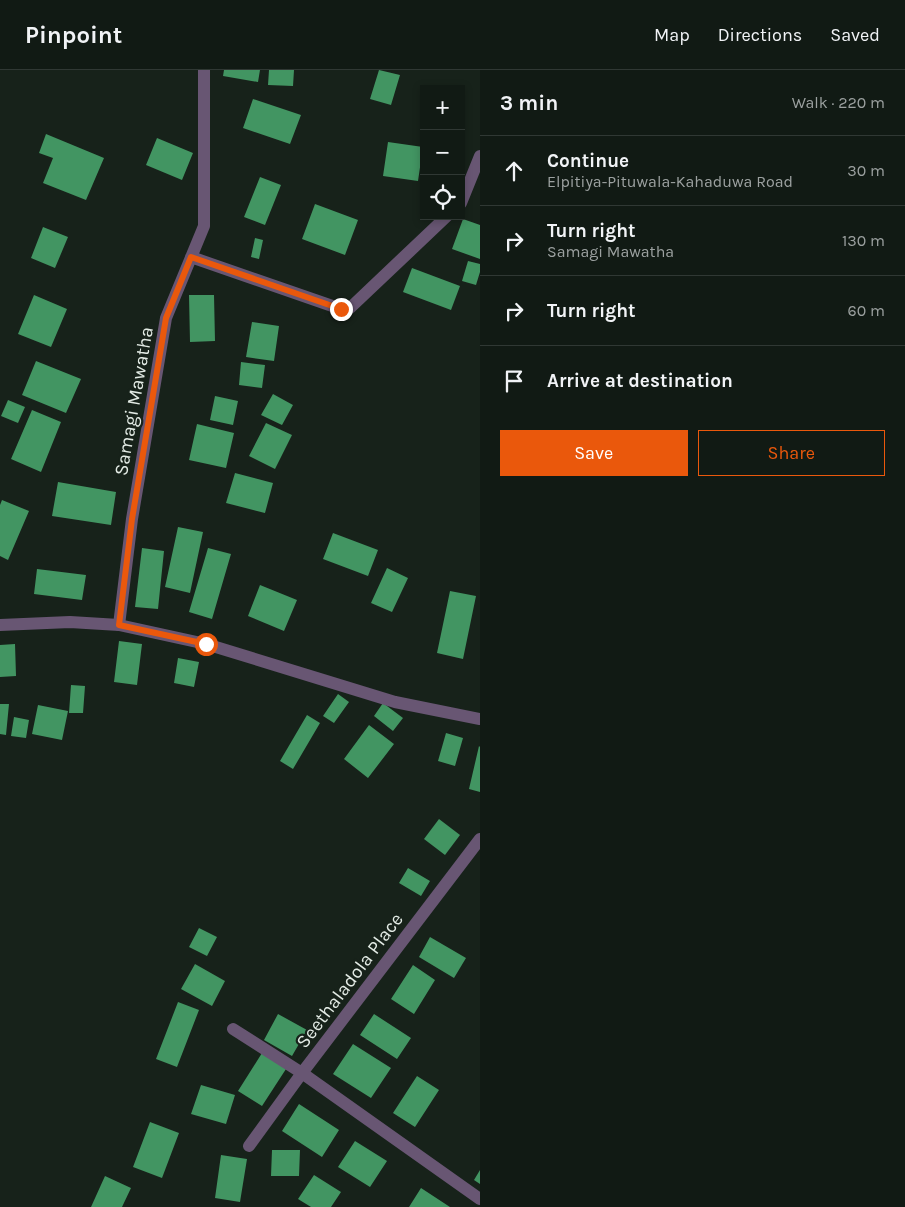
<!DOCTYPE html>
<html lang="en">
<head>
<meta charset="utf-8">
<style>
  :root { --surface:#111a14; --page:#1a231d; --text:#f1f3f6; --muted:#9ca1a0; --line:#303834; --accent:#ea580c }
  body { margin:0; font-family:Karla,sans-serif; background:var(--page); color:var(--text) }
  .controls { position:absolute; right:15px; top:15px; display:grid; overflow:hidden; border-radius:0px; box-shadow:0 2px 8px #0003 }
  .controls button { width:45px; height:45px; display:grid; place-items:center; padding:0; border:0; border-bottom:1px solid var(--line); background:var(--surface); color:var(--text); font:25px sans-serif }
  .stop { position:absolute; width:15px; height:15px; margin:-11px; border:4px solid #ea580c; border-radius:50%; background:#fff }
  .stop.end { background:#ea580c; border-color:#fff; box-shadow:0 1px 5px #0008 }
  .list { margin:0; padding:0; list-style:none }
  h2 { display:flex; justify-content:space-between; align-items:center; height:65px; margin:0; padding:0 20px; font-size:21px }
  h2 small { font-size:16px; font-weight:400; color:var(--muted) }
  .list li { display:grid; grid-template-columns:32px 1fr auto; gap:15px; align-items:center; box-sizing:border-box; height:70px; padding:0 20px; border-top:1px solid var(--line) }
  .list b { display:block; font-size:19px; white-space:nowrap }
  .list p { margin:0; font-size:16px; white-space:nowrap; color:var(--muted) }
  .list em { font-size:16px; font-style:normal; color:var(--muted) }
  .actions { display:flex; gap:10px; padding:15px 20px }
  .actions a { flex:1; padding:11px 0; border:1px solid var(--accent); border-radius:0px; text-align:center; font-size:18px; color:var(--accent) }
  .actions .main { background:var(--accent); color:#fff }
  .icon { flex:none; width:28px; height:28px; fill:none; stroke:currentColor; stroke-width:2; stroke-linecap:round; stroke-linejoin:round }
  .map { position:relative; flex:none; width:480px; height:1137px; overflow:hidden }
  header { display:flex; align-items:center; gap:30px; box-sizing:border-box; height:70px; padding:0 25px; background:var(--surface); border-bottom:1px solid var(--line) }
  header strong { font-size:24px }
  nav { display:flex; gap:28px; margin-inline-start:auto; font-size:18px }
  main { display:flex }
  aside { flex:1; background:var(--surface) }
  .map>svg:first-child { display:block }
</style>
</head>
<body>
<header>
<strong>Pinpoint</strong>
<nav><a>Map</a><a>Directions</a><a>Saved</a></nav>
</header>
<main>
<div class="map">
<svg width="480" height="1137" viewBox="0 0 480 1137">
  <rect width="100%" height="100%" fill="#17221a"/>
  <path fill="#429562" d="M224,0H260L258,12L223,6Z
    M269,0H294L293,16L268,15Z
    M379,0L400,5L391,35L370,29Z
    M253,29L301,45L290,74L243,58Z
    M46,64L104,88L86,130L43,113L53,88L39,83Z
    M157,68L193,83L182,110L146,95Z
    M388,72L423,77L418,111L383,106Z
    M260,107L281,115L265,155L244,147Z
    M315,134L358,150L345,185L302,169Z
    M463,149L480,155V189L452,179Z
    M43,157L68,167L55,198L31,188Z
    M255,168L263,170L259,189L251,187Z
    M468,191L480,194V202L476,215L462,211Z
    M412,198L460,216L451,240L403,222Z
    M34,225L67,239L51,277L18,264Z
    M189,225H214L215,271L190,272Z
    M252,252L279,256L274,291L246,287Z
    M36,291L81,309L66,343L22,325Z
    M241,292L265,295L262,318L239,315Z
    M273,324L293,335L282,355L261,345Z
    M215,326L238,331L233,355L210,350Z
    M8,330L25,337L18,353L1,346Z
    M32,340L61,352L41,402L11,389Z
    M266,353L292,365L275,399L249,386Z
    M197,354L234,363L226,398L189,390Z
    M235,403L273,413L265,443L226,433Z
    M58,412L116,422L111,455L52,446Z
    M2,430L29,441L8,490L0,486V435Z
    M178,457L203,462L190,523L165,517Z
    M333,463L378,480L368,506L323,489Z
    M142,478L164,481L158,539L135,537Z
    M208,478L231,484L212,549L189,542Z
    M387,498L408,508L392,542L371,533Z
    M37,499L86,505L82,530L34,524Z
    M260,515L297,530L284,561L248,546Z
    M450,521L476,526L463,589L437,583Z
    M119,571L142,574L137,615L114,612Z
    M15,574L16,606L0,607V575Z
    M178,588L199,592L194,617L174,613Z
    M71,615L85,616L83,643H69Z
    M338,624L349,632L334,653L323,646Z
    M383,633L403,648L393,661L374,646Z
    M0,634H9L6,665L0,664Z
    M38,635L68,641L62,670L32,664Z
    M307,645L320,653L293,699L280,691Z
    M14,647L29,650L26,668L11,666Z
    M369,655L394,674L368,708L344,689Z
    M446,663L463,668L455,696L438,691Z
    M479,676L480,677V722L469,719Z
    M439,749L460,765L445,785L424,769Z
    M408,798L430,811L421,826L399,813Z
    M199,858L217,867L207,886L189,877Z
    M430,867L466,888L454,908L419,887Z
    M195,894L225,911L212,936L181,919Z
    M413,895L435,910L414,944L391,929Z
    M178,932L199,940L177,997L156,989Z
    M278,944L307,960L292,986L264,970Z
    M374,944L411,968L397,989L360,965Z
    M353,974L391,998L371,1028L333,1004Z
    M262,983L286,999L262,1036L238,1021Z
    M417,1006L439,1020L415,1057L393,1043Z
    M201,1015L235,1025L226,1054L191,1044Z
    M299,1034L339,1060L322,1087L282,1061Z
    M150,1052L179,1063L162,1108L133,1097Z
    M355,1071L387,1091L370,1117L338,1097Z
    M272,1080H300L299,1106H271Z
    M221,1085L247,1089L240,1132L215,1128Z
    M480,1100V1114L474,1110Z
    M314,1105L341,1122L331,1137H311L298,1129Z
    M105,1106L131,1118L122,1137H91Z
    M421,1118L450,1137H409Z"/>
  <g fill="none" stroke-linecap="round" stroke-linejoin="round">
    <path stroke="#685673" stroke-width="12" d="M461,133L480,86
      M191,187L341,239L350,238L447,146
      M119,555L132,449L166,248L204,156V0
      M233,959L302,1003L480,1129
      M249,1076L302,1003L480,769"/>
    <path stroke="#685673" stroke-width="12" d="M0,555L70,552L119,555L206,574L395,632L480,649"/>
  </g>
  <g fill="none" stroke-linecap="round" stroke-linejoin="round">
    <path stroke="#ea580c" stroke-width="6" d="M206,574L119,555L132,449L166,248L191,187L341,239"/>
  </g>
  <g text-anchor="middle" stroke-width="4.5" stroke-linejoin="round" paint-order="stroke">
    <g font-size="19" fill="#e3ebe5" stroke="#17221a">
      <text transform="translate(133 331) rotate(-80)" y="7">Samagi Mawatha</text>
      <text transform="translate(349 910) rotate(-53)" y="7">Seethaladola Place</text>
    </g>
  </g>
</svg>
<div class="controls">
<button>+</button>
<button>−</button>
<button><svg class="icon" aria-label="locate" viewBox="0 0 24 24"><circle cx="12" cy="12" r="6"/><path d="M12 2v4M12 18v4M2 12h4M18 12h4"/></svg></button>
</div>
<div class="stop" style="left:206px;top:574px"></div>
<div class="stop end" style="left:341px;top:239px"></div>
</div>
<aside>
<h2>3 min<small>Walk · 220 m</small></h2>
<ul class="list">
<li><svg class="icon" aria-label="ahead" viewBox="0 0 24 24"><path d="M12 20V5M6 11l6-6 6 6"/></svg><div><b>Continue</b><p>Elpitiya-Pituwala-Kahaduwa Road</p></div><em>30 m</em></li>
<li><svg class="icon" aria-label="right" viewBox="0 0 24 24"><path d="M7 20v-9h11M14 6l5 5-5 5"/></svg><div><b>Turn right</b><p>Samagi Mawatha</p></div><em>130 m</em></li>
<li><svg class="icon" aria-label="right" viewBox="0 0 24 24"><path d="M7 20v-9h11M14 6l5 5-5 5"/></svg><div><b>Turn right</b></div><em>60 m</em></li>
<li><svg class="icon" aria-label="arrive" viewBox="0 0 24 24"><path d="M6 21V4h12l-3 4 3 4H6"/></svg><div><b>Arrive at destination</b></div></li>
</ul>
<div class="actions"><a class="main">Save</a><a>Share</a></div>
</aside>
</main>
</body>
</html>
